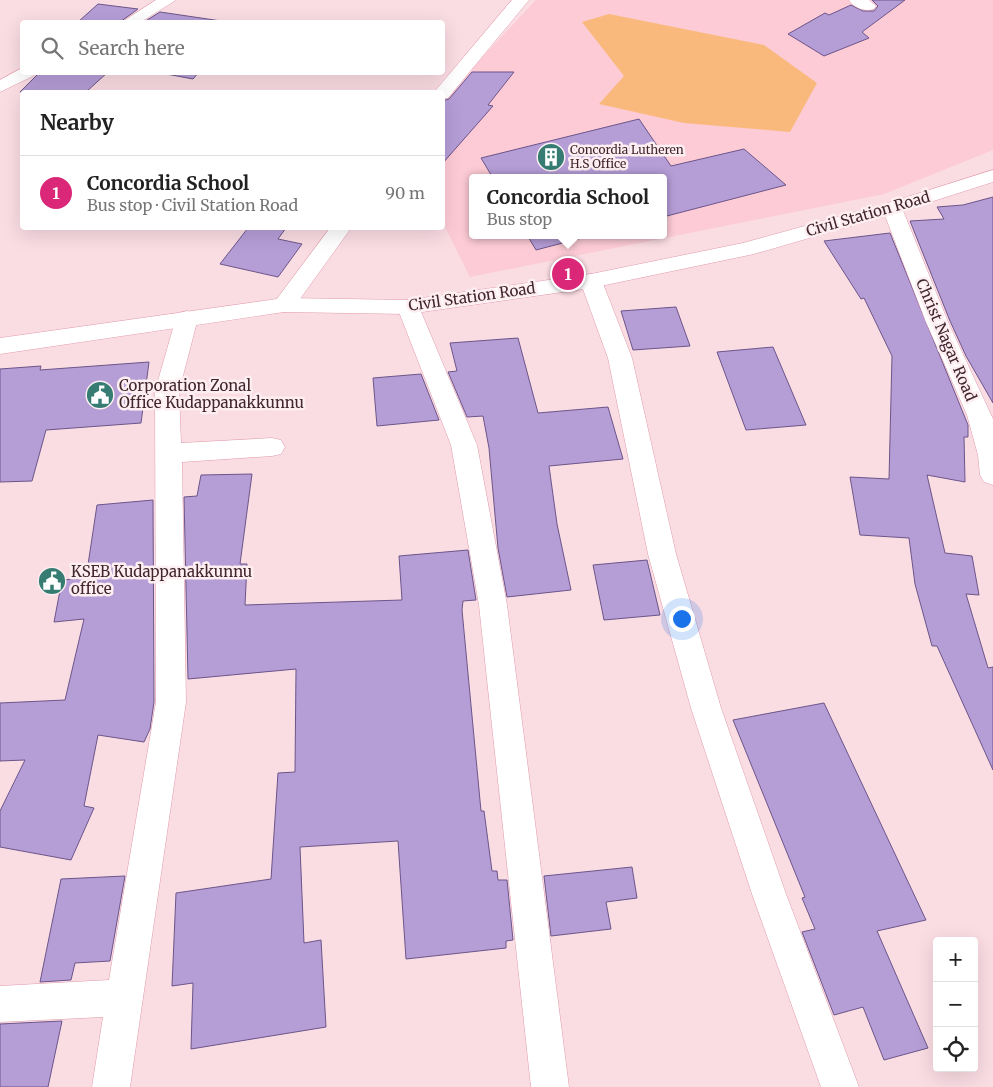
<!DOCTYPE html>
<html lang="en">
<head>
<meta charset="utf-8">
<style>
  :root { --surface:#fff; --page:#f2f2f2; --text:#222; --muted:#767676; --line:#e0e0e0; --accent:#db2777 }
  body { margin:0; font-family:Merriweather,serif; background:var(--page); color:var(--text) }
  .controls { position:absolute; right:15px; bottom:15px; display:grid; overflow:hidden; border-radius:5px; box-shadow:0 5px 20px #0002 }
  .controls button { width:45px; height:45px; display:grid; place-items:center; padding:0; border:0; border-bottom:1px solid var(--line); background:var(--surface); color:var(--text); font:25px sans-serif }
  .you { position:absolute; left:681px; top:618px; width:18px; height:18px; margin:-12px; border:4px solid #fff; border-radius:50%; background:#1a73e8; box-shadow:0 0 0 8px #1a73e833 }
  .badge { display:grid; place-items:center; width:32px; height:32px; border-radius:50%; background:var(--accent); color:#fff; font-size:16px; font-weight:700 }
  .pin { position:absolute; translate:-50% -50%; border:2px solid #fff; box-shadow:0 1px 5px #0006 }
  .popup { position:absolute; left:469px; top:174px; width:198px; height:65px; box-sizing:border-box; display:grid; place-content:center; border-radius:5px; background:var(--surface); filter:drop-shadow(0 1px 4px #0005); font-size:16px; white-space:nowrap; color:var(--muted) }
  .popup b { font-size:19px; color:var(--text) }
  .popup::after { content:''; position:absolute; left:50%; top:100%; margin-left:-10px; border:10px solid transparent; border-top-color:var(--surface) }
  .list { margin:0; padding:0; list-style:none }
  h2 { display:flex; justify-content:space-between; align-items:center; height:65px; margin:0; padding:0 20px; font-size:21px }
  h2 small { font-size:16px; font-weight:400; color:var(--muted) }
  .list li { display:grid; grid-template-columns:32px 1fr auto; gap:15px; align-items:center; box-sizing:border-box; height:75px; padding:0 20px; border-top:1px solid var(--line) }
  .list b { display:block; font-size:19px; white-space:nowrap }
  .list p { margin:0; font-size:16px; white-space:nowrap; color:var(--muted) }
  .list em { font-size:16px; font-style:normal; color:var(--muted) }
  .icon { flex:none; width:28px; height:28px; fill:none; stroke:currentColor; stroke-width:2; stroke-linecap:round; stroke-linejoin:round }
  .map { position:relative; flex:none; width:993px; height:1087px; overflow:hidden }
  .search { position:absolute; background:var(--surface); box-shadow:0 5px 20px #0002; left:20px; top:20px; width:425px; height:55px; display:flex; align-items:center; gap:12px; box-sizing:border-box; padding:0 18px; border-radius:5px; color:var(--muted); font-size:19px }
  .panel { position:absolute; background:var(--surface); box-shadow:0 5px 20px #0002; left:20px; top:90px; width:425px; height:140px; border-radius:5px }
  .map>svg:first-child { display:block }
</style>
</head>
<body>
<div class="map">
<svg width="993" height="1087" viewBox="0 0 993 1087">
  <rect width="100%" height="100%" fill="#fadce3"/>
  <path fill="#fdcbd6" fill-rule="evenodd" d="M536,0H993V150L884,194L470,277L443,223V107L455,86ZM473,178H663V235H473Z"/>
  <path fill="#fab97c" d="M609,14L764,45L817,83L790,132L684,123L599,104L624,76L582,22Z"/>
  <path fill="#b59dd6" stroke="#6c5589" d="M872,0H905L862,32L869,38L824,56L788,34L825,13L829,15L851,5L863,11H874L878,6Z
    M98,4L138,9L120,22H78Z
    M160,12L228,22H144Z
    M40,72H108L86,92H20Z
    M156,72H199L193,79Z
    M472,72H514L488,105L493,106L442,164V101L449,99Z
    M639,119L671,166L744,149L786,185L663,217V178H493L481,158Z
    M993,197V403L966,356L950,321L910,221L944,219L937,207L963,205Z
    M248,228H286L278,239L302,244L278,277L220,264Z
    M890,233L968,425V437H964L965,482L927,475L945,553L972,556L979,595L966,594L988,668L993,667V770L937,646H932L915,584L909,538L860,535L850,477L889,479L892,356L864,298L861,299L824,241Z
    M527,235H593L536,250Z
    M676,307L690,346L633,350L621,311Z
    M518,338L538,413L608,407L623,459L549,466L557,524L571,590L507,597L498,548L489,448L483,416L467,417L448,372L457,371L450,343Z
    M773,347L806,425L746,430L717,352Z
    M149,362L141,423L46,430L32,481L0,482V369L41,366L40,370Z
    M421,374L439,420L377,426L373,378Z
    M252,474L240,564H247L245,605L402,600L399,556L468,550L476,600L463,601L462,610L481,811H484L492,871H497L498,880H507L513,940L506,941V948L406,959L398,841L300,847L304,943L321,940L326,1027L191,1049L193,983L172,986L176,893L271,879L278,773L295,772L296,669L188,679L184,497L197,496L201,475Z
    M153,500L154,702L150,729L144,742L98,735L84,806L94,808L71,860L0,847V811L25,760L0,761V703L65,700L84,619L54,622L62,580L86,578L97,505Z
    M647,560L660,615L604,620L593,565Z
    M824,703L926,920L877,931L928,1048L884,1060L863,1007L834,1015L802,932L815,929L802,898L805,897L733,720Z
    M632,867L637,898L606,902L611,929L551,936L544,876Z
    M125,876L110,961L75,963L71,980L40,982L61,879Z
    M62,1021L48,1087H0V1024Z"/>
  <g fill="none" stroke-linecap="round" stroke-linejoin="round">
    <defs>
      <path id="minor" d="M156,0H176L141,22H122Z
        M512,0H529L448,98L442,99V92H434L436,90Z
        M849,0H869L876,6L874,9C865,12 854,8 849,0Z
        M22,68V72H36L33,76L0,92V80Z
        M892,202L899,204L902,208L948,322L993,419V485L984,482L980,475L978,455L967,415L926,322L882,208L885,204Z
        M330,228H351L292,310L284,312L276,310L273,305L276,300Z
        M591,274L599,276L602,281L632,358L676,554L721,708L786,894L859,1087H821L752,894L691,708L648,554L608,358L580,281L583,276Z
        M408,300L416,302L419,307L477,445L507,605L569,1087H531L479,605L451,445L397,307L400,302Z
        M187,311L195,313L198,318L179,391L181,443L272,438L281,440L285,447L281,454L272,456L182,462L186,702L130,1087H92L103,1017L0,1022V986L109,980L156,702L155,391L176,318L179,313Z"/>
      <path id="secondary" d="M993,170V182L899,212L754,254L591,288L408,314L284,312L0,354V338L284,298L408,300L591,274L743,243L885,204Z"/>
    </defs>
    <use href="#minor" stroke="#e19cad" stroke-width="1"/>
    <use href="#secondary" stroke="#e19cad" stroke-width="1"/>
    <use href="#minor" fill="#fff" fill-rule="evenodd"/>
    <use href="#secondary" fill="#fff" fill-rule="evenodd"/>
  </g>
  <defs>
    <symbol id="building-disc" viewBox="-11 -11 22 22"><circle r="9.5" fill="#367c72" stroke="#fdeef1"/><path d="M-4-6H4V6H1V3H-1V6H-4ZM-2.5-4.3h1.7v1.8h-1.7ZM.8-4.3h1.7v1.8H.8ZM-2.5-1h1.7V.8h-1.7ZM.8-1h1.7V.8H.8Z" fill="#fff"/></symbol>
    <symbol id="civic-disc" viewBox="-11 -11 22 22"><circle r="9.5" fill="#367c72" stroke="#fdeef1"/><path d="M-.6-6.5H3V-4.5H.6V-3L4-1V1h2V6H-6V1h2V-1L-.6-3ZM-1.2 2.5V6h2.4V2.5Z" fill="#fff"/></symbol>
  </defs>
  <g fill-rule="evenodd">
    <use href="#building-disc" x="535" y="141" width="32" height="32"/>
    <use href="#civic-disc" x="84" y="379" width="32" height="32"/>
    <use href="#civic-disc" x="36" y="565" width="32" height="32"/>
  </g>
  <g text-anchor="middle" stroke-width="5" stroke-linejoin="round" paint-order="stroke">
    <g font-size="12" fill="#41262d" stroke="#fdeef1" text-anchor="start">
      <text x="570" y="154">Concordia Lutheren<tspan x="570" dy="14">H.S Office</tspan></text>
    </g>
    <g font-size="15" fill="#41262d" stroke="#fdeef1">
      <text transform="translate(868 214) rotate(-16)" y="5">Civil Station Road</text>
      <text transform="translate(472 297) rotate(-8)" y="5">Civil Station Road</text>
      <text transform="translate(946 340) rotate(67)" y="5">Christ Nagar Road</text>
    </g>
    <g font-size="15" fill="#41262d" stroke="#fdeef1" text-anchor="start">
      <text x="119" y="391">Corporation Zonal<tspan x="119" dy="17">Office Kudappanakkunnu</tspan></text>
      <text x="71" y="577">KSEB Kudappanakkunnu<tspan x="71" dy="17">office</tspan></text>
    </g>
  </g>
</svg>
<div class="controls">
<button>+</button>
<button>−</button>
<button><svg class="icon" aria-label="locate" viewBox="0 0 24 24"><circle cx="12" cy="12" r="6"/><path d="M12 2v4M12 18v4M2 12h4M18 12h4"/></svg></button>
</div>
<div class="you"></div>
<div class="pin badge" style="left:568px;top:274px">1</div>
<div class="popup"><b>Concordia School</b>Bus stop</div>
<div class="search"><svg class="icon" aria-label="search" viewBox="0 0 24 24"><circle cx="10" cy="10" r="6"/><path d="M15 15l6 6"/></svg>Search here</div>
<section class="panel">
<h2>Nearby<small></small></h2>
<ul class="list">
<li><span class="badge">1</span><div><b>Concordia School</b><p>Bus stop · Civil Station Road</p></div><em>90 m</em></li>
</ul>
</section>
</div>
</body>
</html>
